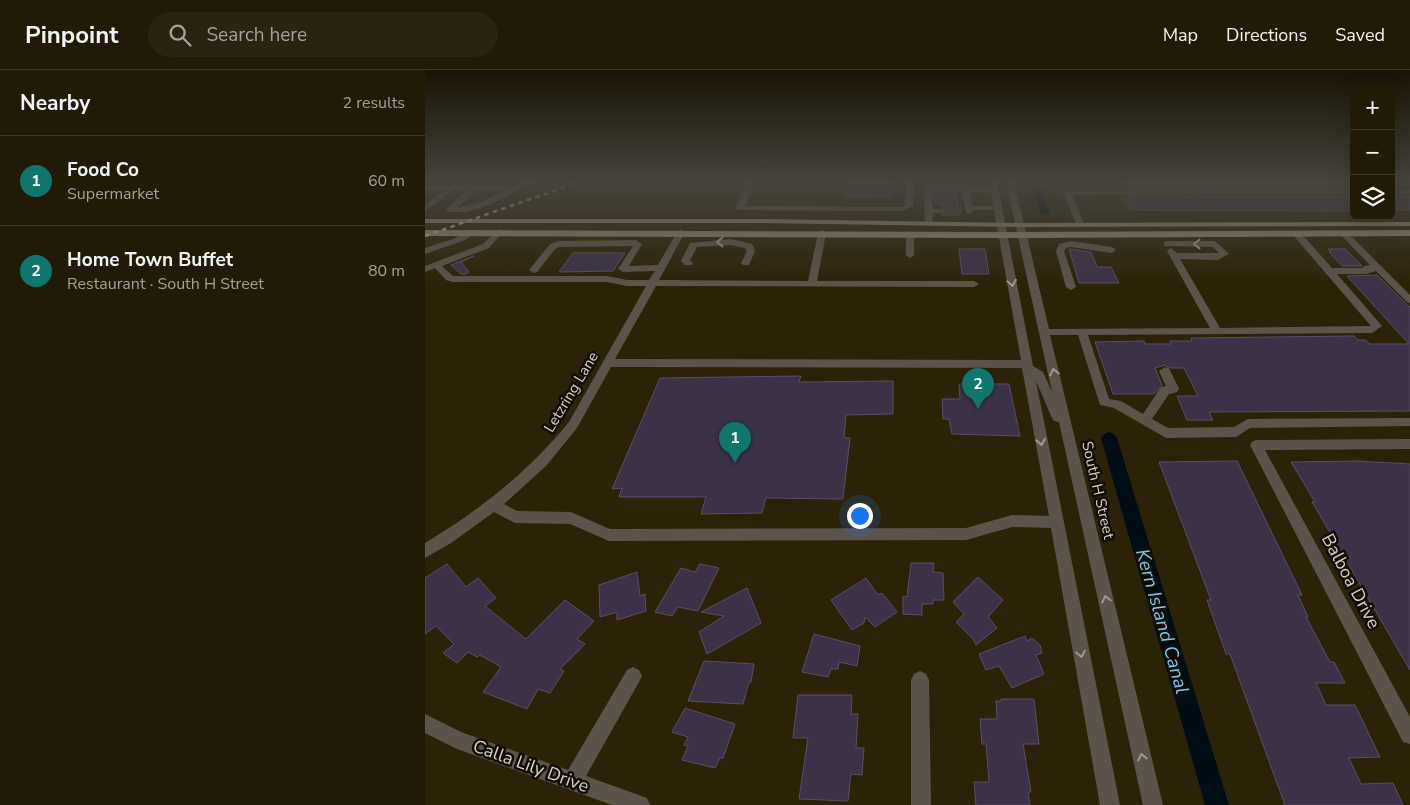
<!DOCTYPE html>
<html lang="en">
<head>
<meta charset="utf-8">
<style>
  :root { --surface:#211a06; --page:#292310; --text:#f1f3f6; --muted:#a2a19b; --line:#3e3828; --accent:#0f766e }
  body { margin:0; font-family:"Nunito Sans",sans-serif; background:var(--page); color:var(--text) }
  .controls { position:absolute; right:15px; top:15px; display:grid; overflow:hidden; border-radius:8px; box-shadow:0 5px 20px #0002 }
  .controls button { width:45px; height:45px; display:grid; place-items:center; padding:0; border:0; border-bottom:1px solid var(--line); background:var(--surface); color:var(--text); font:25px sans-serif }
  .you { position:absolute; left:434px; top:445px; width:18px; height:18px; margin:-12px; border:4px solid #fff; border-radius:50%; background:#1a73e8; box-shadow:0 0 0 8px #1a73e833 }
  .badge { display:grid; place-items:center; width:32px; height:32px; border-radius:50%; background:var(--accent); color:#fff; font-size:16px; font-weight:700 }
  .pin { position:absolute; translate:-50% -41px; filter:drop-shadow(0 1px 2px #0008) }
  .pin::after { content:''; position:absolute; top:26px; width:18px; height:15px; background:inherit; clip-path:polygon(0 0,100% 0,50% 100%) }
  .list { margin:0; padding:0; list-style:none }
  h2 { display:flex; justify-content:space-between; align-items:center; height:65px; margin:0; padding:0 20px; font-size:21px }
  h2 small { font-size:16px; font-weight:400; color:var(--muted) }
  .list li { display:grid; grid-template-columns:32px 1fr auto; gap:15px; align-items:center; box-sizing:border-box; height:90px; padding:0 20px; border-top:1px solid var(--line) }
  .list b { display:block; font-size:19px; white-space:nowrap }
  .list p { margin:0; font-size:16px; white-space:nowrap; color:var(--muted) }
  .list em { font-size:16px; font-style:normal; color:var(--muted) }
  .icon { flex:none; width:28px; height:28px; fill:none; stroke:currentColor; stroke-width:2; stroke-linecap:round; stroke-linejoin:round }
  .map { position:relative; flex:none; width:985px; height:735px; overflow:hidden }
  header { display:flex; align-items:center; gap:30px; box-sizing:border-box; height:70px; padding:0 25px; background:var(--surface); border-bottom:1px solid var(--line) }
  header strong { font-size:24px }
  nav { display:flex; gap:28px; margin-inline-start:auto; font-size:18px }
  .search { width:350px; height:45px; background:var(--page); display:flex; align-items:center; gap:12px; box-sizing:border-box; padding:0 18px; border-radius:28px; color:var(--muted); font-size:19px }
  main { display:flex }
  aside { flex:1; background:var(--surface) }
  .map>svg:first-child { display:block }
</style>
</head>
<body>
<header>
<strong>Pinpoint</strong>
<div class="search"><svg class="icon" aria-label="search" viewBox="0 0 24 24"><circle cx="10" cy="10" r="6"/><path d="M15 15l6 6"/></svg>Search here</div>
<nav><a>Map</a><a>Directions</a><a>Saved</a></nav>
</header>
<main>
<aside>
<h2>Nearby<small>2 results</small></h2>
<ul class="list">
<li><span class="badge">1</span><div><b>Food Co</b><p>Supermarket</p></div><em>60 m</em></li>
<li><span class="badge">2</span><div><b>Home Town Buffet</b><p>Restaurant · South H Street</p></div><em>80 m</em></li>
</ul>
</aside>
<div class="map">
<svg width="985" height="735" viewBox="0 0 985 735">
  <rect width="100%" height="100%" fill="#2c2208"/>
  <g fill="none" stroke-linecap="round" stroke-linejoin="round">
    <path fill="#010d15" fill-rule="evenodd" d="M606,112H614L625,142L623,144L620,145L615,142Z
      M684,362L689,364L692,368L804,735H780L676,368L679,364Z"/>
  </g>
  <path fill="#3c3147" stroke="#5a4e66" d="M424,112H467V126L421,127Z
    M698,112H929V118L702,119Z
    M508,121H531L534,145H517L523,140L509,132Z
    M929,126V141L705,140L697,127Z
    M966,126H985V140H966Z
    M534,179H560L564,204H537Z
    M644,179L666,182L672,197H686L694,213H654Z
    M903,179H920L937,196H917L904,182H906Z
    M148,183H200L188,201L134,202Z
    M49,186L36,192L44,202L41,204H36L26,195Z
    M952,205L985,237V341L784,342L788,350H762L752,326H773L759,298H746L740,295L730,298L737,315L729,324H688L670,272L719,271L720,274H746L745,271H767L766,268L929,266L933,270H941L944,274H984L922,206Z
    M376,306L374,312L468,311V344L421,345L419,368H425L418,429L341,428L337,443L276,444L281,427H194L197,418L187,419L235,308Z
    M534,314H584L595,366L527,364L524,349H518L517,329H535Z
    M812,391L877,525H873L883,547H881L905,592H909L920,613H891L901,635H930L955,687L924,688L936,714L968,713L978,735H860L805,584H801L782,530H786L734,392Z
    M934,391L985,394V600L887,432H890L866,392Z
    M486,493H509L508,502L518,503L519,530H508V534H497V545L478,544V526L482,527Z
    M22,494L41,517L53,508L71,528L60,536L101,569L140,530L169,551L152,569L160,574L135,599L139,601L125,623L113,619L102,639L58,622L76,597L55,585L52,587L43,582L32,593L18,583L29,574L11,556L0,564V508Z
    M275,494L294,498L273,541L253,537L247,546L230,542L256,498L270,502Z
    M212,502L215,526L220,524L221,541L192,550V542L175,547L174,515Z
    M553,507L578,530L563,547L572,558L551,575L548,569L531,552L539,544L528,532Z
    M441,508L453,525L457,523L472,542L450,557L440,547L439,553L427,560L406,530Z
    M322,518L336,553L282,584L274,562L299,546L276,542Z
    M389,564L435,576L432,596L414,592L413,599H406L403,607L377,602Z
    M600,566L602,571L607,568L615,575L617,583L611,585L619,604L587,618L574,596L561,600L554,584Z
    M279,591L329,594L326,612H324L318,634L263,631Z
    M373,625H427L426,644H433L431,678H439L437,705L426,704L423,731L374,729L383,668H368Z
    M576,629H609L614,674H598L606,722H603L605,735H551L549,712H564L561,674H557L555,649H572L571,631H576Z
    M260,638L310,654L298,688H295L290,698L257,690L263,676L259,675L263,667L247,662Z"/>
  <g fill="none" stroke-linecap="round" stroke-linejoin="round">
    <path stroke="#463d24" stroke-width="8" stroke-dasharray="8 4.5" stroke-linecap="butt" d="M517,141H537"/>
    <path fill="#5c534a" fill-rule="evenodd" d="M101,112H112L91,120L80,127L62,136L40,142H22V138L42,120H29L0,141V135L20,120H0V116H26L30,114L34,116H86ZM51,120H81L56,132L32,138Z
      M321,112H329L320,136L476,137L480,135L481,112H489L488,136L477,141L312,140L311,138Z
      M564,112H572L608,296L618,302L627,322L581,112H589L624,259L785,258L742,181L746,178L752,183H794L788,177L739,176V172L742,171H790L804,184L793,190L755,189L795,258L946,256L868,165V161H874L907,198H937L939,196L945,195L914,163L921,161L985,225V233L982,232L951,201L941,204H912L957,256L947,263L663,265L684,329L696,331L718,344L736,317L741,316L734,301L740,297L744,298L754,319L752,322L744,324L727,349L743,358L809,357L823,349L985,348V356L825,358L811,367L741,368L689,338L675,335L653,265H625L738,735H718L634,352L629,351L627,348L611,311L695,735H675L626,458L587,457L541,470L184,471L145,454L90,453L69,442L26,473L0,488V473C55,440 103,402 144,352L221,216H202L182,212H27L21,210L10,198L0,202V196L58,174L74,159L78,162L64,178L17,196L28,206H182L202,210H224L230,201L198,202L193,199L208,176L135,177L131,178L112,202L109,203L104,200L125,174L134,171L211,170L217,174L204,196L233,195L252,162L256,159L260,162L234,210L383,211L393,163L397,160L401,163L392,211H549L554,214L549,217L231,216L190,289L596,290L569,140H548L547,143H541L537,119H506L508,139H517L521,141L517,143H508L507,155L500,153L499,115H541L545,118H565ZM545,122H566L568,136H547ZM186,297L597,298L624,446L587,445L541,458L185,459L146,442L92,441L79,434L121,396L152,358Z
      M929,120V124L647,125L659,154L655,156L651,154L638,123L642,121Z
      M966,120H985V124H966Z
      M45,160L52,162L40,170L0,184V178L28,169Z
      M485,161L489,164V185L485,188L481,185V164Z
      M306,169L327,174L330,181L324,195H318L316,193L322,181L320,178L306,175L272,177L265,190L268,193L266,195H260L256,191L265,173Z
      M646,171L687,177L691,180L687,183L646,177L641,178L639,181L651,217L646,220L641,217L631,181L634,174Z
      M985,369V379L840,380L985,647V674L978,672L825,375L827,372L831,370Z
      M208,597L214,600L217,606L214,612L161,706L222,728L225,735H187L32,679L0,663V644L36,662L143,700L202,600Z
      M495,601L501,604L504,610L506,735H486V610L489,604Z"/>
    <path fill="#95836f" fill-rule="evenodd" d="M0,149H338L595,153L985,152V156L595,157L338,153H0Z
      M0,160L578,162L985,160V166L578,168L0,166Z"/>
    <path stroke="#bab3a2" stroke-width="2.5" stroke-dasharray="4.5 4.5" stroke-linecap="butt" d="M0,166L154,112"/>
  </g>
  <defs><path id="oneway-chevron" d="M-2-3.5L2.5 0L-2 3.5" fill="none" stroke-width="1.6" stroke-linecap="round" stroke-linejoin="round" transform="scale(1.25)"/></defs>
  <g stroke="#a1998e">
    <use href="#oneway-chevron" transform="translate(295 172) rotate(180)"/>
    <use href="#oneway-chevron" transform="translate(772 174) rotate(-180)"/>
    <use href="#oneway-chevron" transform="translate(587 213) rotate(80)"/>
    <use href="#oneway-chevron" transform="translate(629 302) rotate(-103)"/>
    <use href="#oneway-chevron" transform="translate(616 372) rotate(80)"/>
    <use href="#oneway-chevron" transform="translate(681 529) rotate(-103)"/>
    <use href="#oneway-chevron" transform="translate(656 584) rotate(79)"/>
    <use href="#oneway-chevron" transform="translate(717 687) rotate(-103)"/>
  </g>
  <linearGradient id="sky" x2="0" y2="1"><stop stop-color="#181304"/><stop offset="0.52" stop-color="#45443d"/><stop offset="1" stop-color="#45443d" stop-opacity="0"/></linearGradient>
  <rect width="985" height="215" fill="url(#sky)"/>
  <g text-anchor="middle" stroke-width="5" stroke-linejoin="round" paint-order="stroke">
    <g font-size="15" fill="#dad3c5" stroke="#100c03">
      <text transform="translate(146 322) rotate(-59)" y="5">Letzring Lane</text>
      <text transform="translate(673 420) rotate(77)" y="5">South H Street</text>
    </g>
    <g font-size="18" fill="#dad3c5" stroke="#100c03">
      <text transform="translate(926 511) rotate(62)" y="6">Balboa Drive</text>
      <text transform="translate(106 696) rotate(20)" y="6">Calla Lily Drive</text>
    </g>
    <g font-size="19" font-style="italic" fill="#77caf1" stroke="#100c03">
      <text transform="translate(738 551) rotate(74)" y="7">Kern Island Canal</text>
    </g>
  </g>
</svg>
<div class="controls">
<button>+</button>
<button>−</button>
<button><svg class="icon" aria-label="layers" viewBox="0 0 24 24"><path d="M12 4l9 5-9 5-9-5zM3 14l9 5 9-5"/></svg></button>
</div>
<div class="you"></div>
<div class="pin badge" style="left:310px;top:393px">1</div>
<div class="pin badge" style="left:553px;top:339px">2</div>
</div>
</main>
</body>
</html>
